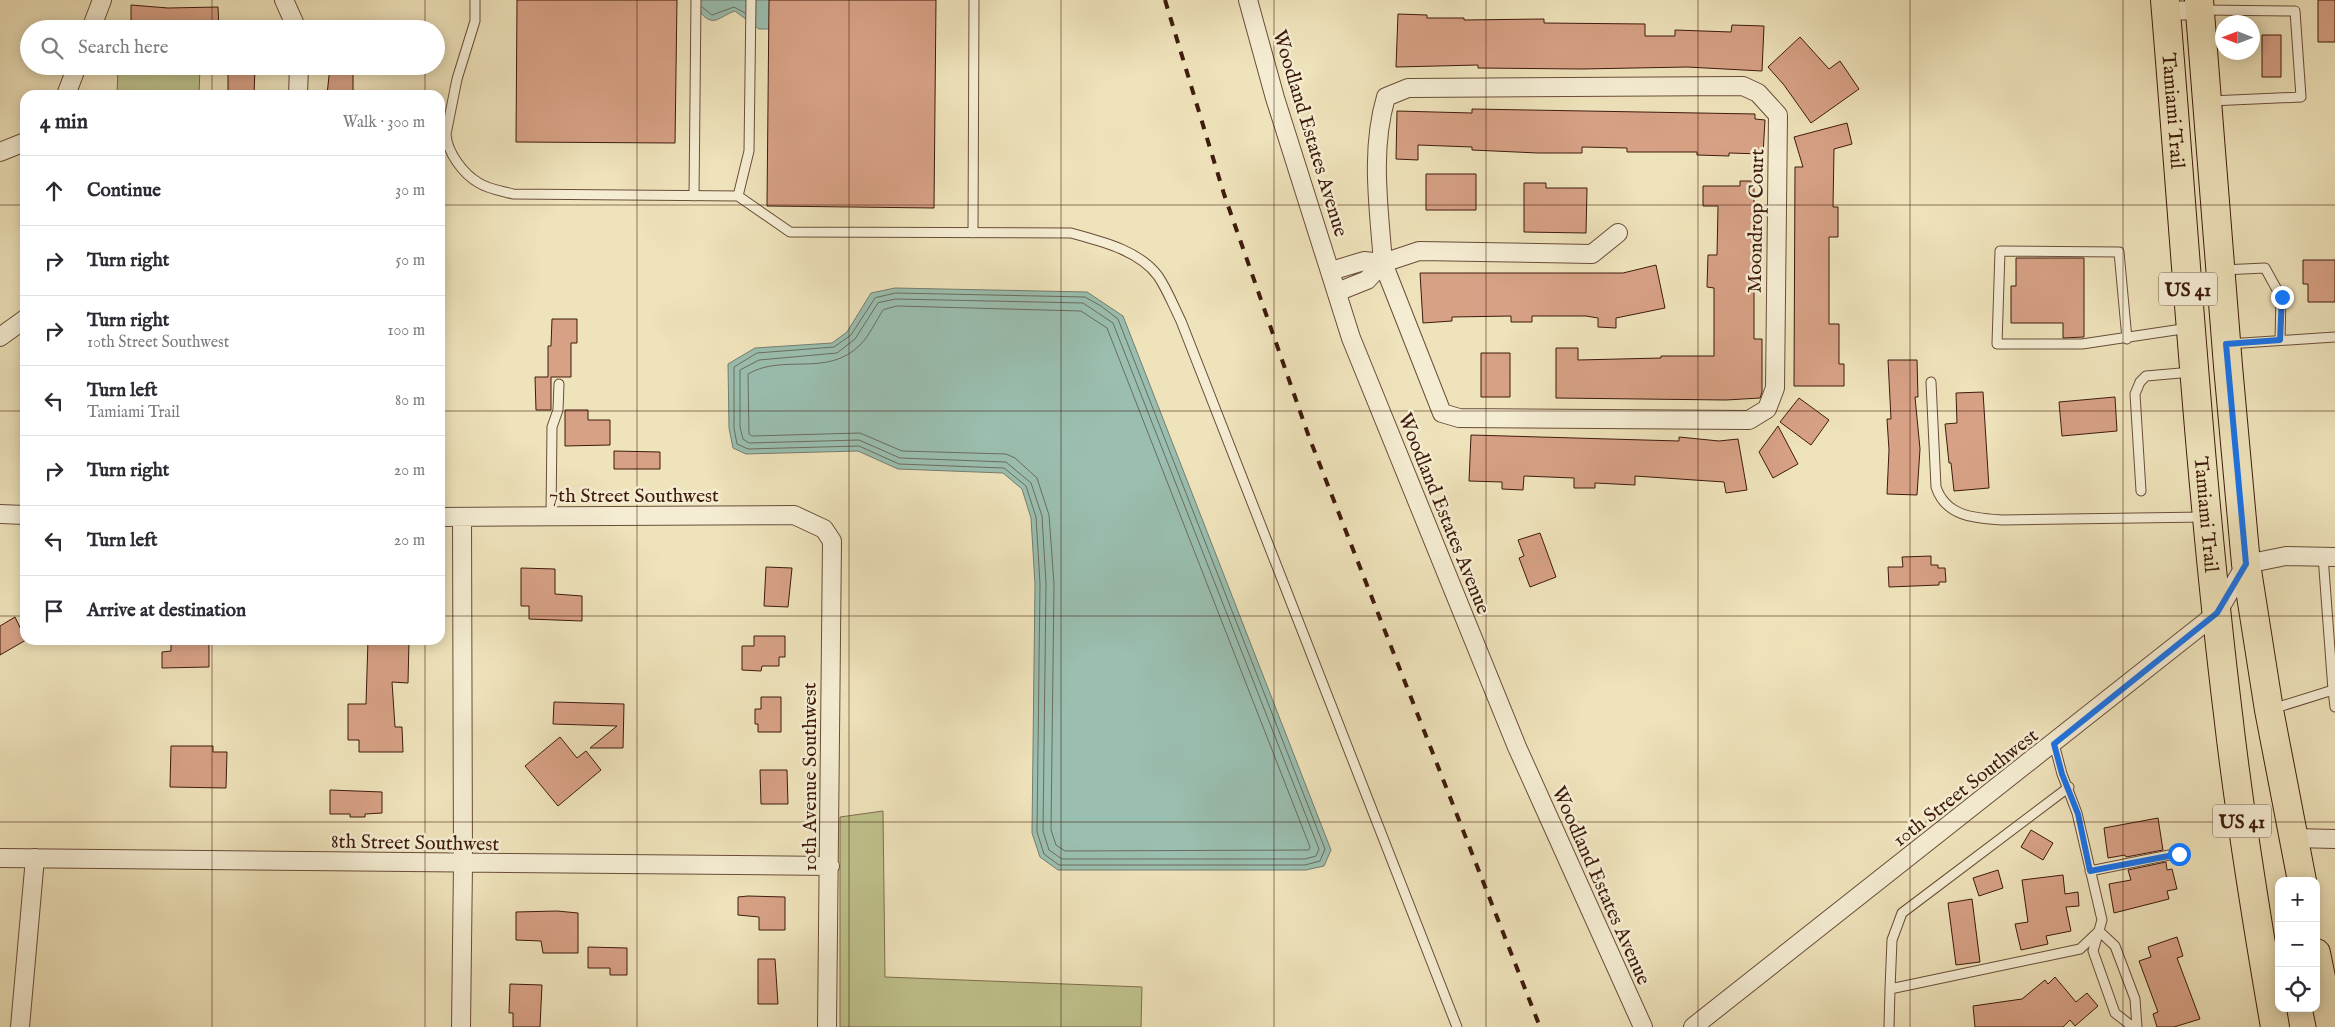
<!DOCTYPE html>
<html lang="en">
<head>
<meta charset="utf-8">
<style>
  :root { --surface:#fff; --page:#f7f7f7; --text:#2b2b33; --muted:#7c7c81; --line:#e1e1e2 }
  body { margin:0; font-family:"IM FELL English",serif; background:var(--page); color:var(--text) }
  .controls { position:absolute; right:15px; bottom:15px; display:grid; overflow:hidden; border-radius:10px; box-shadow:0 2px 12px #0003 }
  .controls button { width:45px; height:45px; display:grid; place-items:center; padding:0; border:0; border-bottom:1px solid var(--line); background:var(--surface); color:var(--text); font:25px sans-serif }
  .compass { position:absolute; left:2215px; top:15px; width:45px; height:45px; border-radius:50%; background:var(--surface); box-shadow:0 2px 12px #0003; rotate:270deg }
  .stop { position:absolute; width:15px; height:15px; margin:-11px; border:4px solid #1a73e8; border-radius:50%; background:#fff }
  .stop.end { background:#1a73e8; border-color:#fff; box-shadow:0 1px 5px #0008 }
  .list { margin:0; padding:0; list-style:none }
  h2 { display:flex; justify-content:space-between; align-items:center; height:65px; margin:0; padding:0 20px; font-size:21px }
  h2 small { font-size:16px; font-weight:400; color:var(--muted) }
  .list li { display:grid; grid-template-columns:32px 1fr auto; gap:15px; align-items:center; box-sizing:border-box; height:70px; padding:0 20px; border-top:1px solid var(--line) }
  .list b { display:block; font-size:19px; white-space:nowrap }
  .list p { margin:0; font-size:16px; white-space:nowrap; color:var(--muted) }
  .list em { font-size:16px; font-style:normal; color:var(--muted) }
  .icon { flex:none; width:28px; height:28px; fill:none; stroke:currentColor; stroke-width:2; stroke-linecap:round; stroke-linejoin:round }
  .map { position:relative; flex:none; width:2335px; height:1027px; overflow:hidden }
  .search { position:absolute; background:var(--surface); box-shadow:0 2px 12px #0003; left:20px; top:20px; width:425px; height:55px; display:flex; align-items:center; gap:12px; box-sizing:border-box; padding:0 18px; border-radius:28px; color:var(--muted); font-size:19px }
  .panel { position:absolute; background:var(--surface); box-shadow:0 2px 12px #0003; left:20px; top:90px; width:425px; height:555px; border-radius:15px }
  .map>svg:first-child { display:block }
</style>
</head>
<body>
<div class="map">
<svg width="2335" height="1027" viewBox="0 0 2335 1027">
  <rect width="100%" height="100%" fill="#efe3bb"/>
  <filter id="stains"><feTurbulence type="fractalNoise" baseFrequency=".004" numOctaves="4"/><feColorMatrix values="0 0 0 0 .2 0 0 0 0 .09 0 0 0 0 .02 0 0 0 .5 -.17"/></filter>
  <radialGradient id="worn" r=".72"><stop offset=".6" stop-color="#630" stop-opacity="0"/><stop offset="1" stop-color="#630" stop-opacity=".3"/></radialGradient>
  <path fill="#bfc28c" stroke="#7e6e4c" d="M118,66H200L199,95H117Z
    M883,811L885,977L1142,987L1141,1027H840V817Z"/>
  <path fill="#9abeaf" stroke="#757d6e" d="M693,0H860L786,29H759L735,11C728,13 722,18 716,20C705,23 697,8 693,0Z
    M895,288L1087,292L1123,316L1331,850L1324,866L1306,870H1058L1040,857L1032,833L1035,584L1031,518L1022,489L1003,473L898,469L858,451L746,454L733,448L729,428L728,364L755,348L832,343L847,332L871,293Z"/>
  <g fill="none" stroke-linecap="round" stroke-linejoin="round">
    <path stroke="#6c6c5e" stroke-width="1" d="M702,7L712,15L734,7L745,13
      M896,293L1085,297L1101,306L1118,319L1325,849L1320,861L1305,865H1059L1044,854L1037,832L1040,584L1036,517L1026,486L1004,468L899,464L859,446L748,449L737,444L734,428V367L757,353L834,347L851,335L875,298Z
      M896,299L1083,303L1113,323L1319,849L1316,856L1305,859H1062L1049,850L1043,831L1046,584L1042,516L1031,483L1006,462L900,458L859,440L749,443L743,439L740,427V370L759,360L837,353L855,339L878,303Z
      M897,306L1081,311L1107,328L1310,847L1309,850L1065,851L1056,845L1051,830L1054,584L1049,515L1037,478L1015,458L1006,454L902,451L860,433L752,436L749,434L748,374C784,353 827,378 860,345C869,336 876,321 883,310Z"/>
  </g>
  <path fill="#d7a185" stroke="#3e1b0c" d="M517,0H677L675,143L516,142Z
    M769,0H936L934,208L767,206Z
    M2318,0H2335V42H2318Z
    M131,5L168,8L218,7L219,29H131Z
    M1398,14L1427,15V18H1464V20L1544,19V23L1645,24V36H1675V30L1731,32L1732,25L1764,26L1762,71L1687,67L1581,69L1478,68V65L1396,67Z
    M2262,35H2281V77H2262Z
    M1800,37L1829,69L1840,61L1859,89L1811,123L1784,85L1768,67Z
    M232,66H255L254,95H228V68H232Z
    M330,66H353V95H327Z
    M1472,109L1755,114V119L1765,120L1763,154L1729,153V156L1697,155V152H1627V148L1582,147V153H1538L1472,150V147L1418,145V160L1396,159L1397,111L1472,113Z
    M1847,123L1852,144L1834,149L1833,207H1838V237H1829V324H1839V364H1844V386H1794L1795,167H1803L1794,137Z
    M1426,174H1476V210H1426Z
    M1740,181H1754V339H1762V392L1760,398L1726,400L1556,398V348H1578V360L1661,358V356H1714V288L1707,287L1708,255H1717L1718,206H1703V186H1740Z
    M1524,183H1546V188H1587L1586,233L1524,232Z
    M2016,258H2084V337L2063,338V323H2011V286H2016Z
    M2303,260H2335V302H2308V284H2303Z
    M1656,265L1665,308L1616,318V328L1598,327V318L1586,316H1532V322H1511V316L1452,317V321L1423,323L1420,273H1623Z
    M552,319H577V343H571V377H551V410H536L535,377H548V346H551Z
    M1481,353H1510V397H1481Z
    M1888,360H1917L1918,397H1915L1920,449L1917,495L1887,494L1889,450L1887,419H1891Z
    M1983,392L1989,488L1954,491L1951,463H1949L1945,424L1957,423L1956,393Z
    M2115,397L2117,431L2062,436L2059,402Z
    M1799,398L1829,420L1811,445L1780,422Z
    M565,410H588V420H610V445L565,446Z
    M1778,426L1798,464L1773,478L1759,452Z
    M1471,435L1679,441V437L1719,441L1738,439L1747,490L1726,493L1724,482L1635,476V485L1595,483V488H1574V478L1524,476L1523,490L1502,489V482L1469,481Z
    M614,451L660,452V469H614Z
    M1540,533L1556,577L1530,587L1519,558L1524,556L1518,540Z
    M1931,556V565H1938V568H1945L1946,582H1939V585L1889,587L1888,567H1903L1902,557Z
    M766,567L792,568L788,607L764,606Z
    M521,568L555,569V594L582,596V621L529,619V606H521Z
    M15,617L26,640L0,655V626Z
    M754,636H785V657H779V666H762L761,671L742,670V646H754Z
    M171,640H209V667L162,668V652L171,651Z
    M368,640H409L408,683L392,682L395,727H402L403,752H359V740H348V704H366Z
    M761,697H781V732H758V724H755V709H761Z
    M554,702L624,704L623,748H590L617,726L553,724Z
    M560,737L577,758L586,751L601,770L558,806L525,766Z
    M171,746H213V752H227L226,788L170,787Z
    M760,770H787L788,804H761Z
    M330,790L382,792V813L365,814V817H350V814H330Z
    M2158,818L2163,850L2126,857L2125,855L2108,858L2104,828Z
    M2031,830L2053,843L2043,860L2021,847Z
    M2166,862L2167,870L2172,869L2177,889L2167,891L2169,899L2114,913L2109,884L2131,880L2128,870Z
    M1998,870L2003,888L1979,896L1973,878Z
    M2063,875L2065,894L2078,892L2079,906L2066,907L2071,931L2046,936L2048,944L2021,950L2015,924L2028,922L2022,880Z
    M748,896L785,897V930H759V917L738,915V897Z
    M1972,899L1980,962L1956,965L1948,903Z
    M557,911L578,913V953H543L541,941L516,940V912Z
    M2177,937L2183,956L2177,958L2200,1019L2174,1027H2157L2153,1014L2158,1012L2139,961L2151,957L2148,947Z
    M588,947L627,948V975H610V968H588Z
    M758,959H775L778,1004H758Z
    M2055,977L2076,1002L2087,993L2098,1006L2075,1026L2070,1020L2063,1027H1975L1973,1006L2022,999L2045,980L2048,984Z
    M510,984L542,985L540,1027H513V1013H509Z"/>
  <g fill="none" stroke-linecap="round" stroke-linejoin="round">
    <defs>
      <path id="lane" d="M475,0V21L457,79L446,134C447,152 463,174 479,183C488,189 502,191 513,194L738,196L790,232L1071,233C1100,241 1139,250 1158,276C1167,289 1174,307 1181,321L1457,1027
        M2203,10L2295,11L2301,97L2210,101
        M694,196L696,0
        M738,196L749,151L751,0
        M973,233L974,0
        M2222,270L2265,268L2281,297L2280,340
        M2127,339L2119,252L2000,251L1997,344H2082L2189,328
        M2228,344L2335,337
        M1931,382L1936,487C1946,517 1975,518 2002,520L2205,517
        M2141,491L2135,394L2140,382L2146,376L2192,372
        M551,517L552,427L558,410L559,384
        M2333,690L2335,707
        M2272,709L2333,690L2323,556
        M2054,744L2062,774L2077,813L2102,920L2093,951L2115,1013L2133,1027
        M2090,871L2179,853
        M1890,989L1892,940L1902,913L2069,787
        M1889,1027L1890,989L2080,949L2099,931L2115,946L2135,999L2137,1027"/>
      <path id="street" d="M284,0L297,29
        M1248,0L1275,98L1351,338L1517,747L1643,1027
        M2166,11L2200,10
        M91,29L102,0
        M66,95L77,66
        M298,95L299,66
        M0,152L25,142
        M1331,271L1364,261L1383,263L1419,251L1592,254L1618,233
        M1337,292L1367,280L1383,263C1379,208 1370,151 1386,97L1408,88L1743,86L1758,93L1778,115L1775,388L1767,409L1749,420L1459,418L1442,413L1383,263
        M0,337L25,319
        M0,514L25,515
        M440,517L794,515L824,529L832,541L827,1027
        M2293,838L2335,839
        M0,858L830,866
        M20,1027L35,858
        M461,1027L463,864L462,517
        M1693,1027L2217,613L2246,564L2286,556L2335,557"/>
      <g id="primary">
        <path id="s1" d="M2165,0C2185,238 2199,477 2228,714C2240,819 2257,923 2275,1027"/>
        <path d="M2199,0L2228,366L2246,564L2269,710L2302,881"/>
        <path d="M2316,953L2331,1027"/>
      </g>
    </defs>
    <use href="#lane" stroke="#6a4d38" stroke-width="11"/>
    <use href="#street" stroke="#6a4d38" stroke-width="20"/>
    <use href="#primary" stroke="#3e1b0c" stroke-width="30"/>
    <use href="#lane" stroke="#f5edd3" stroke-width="9"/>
    <use href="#street" stroke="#f5edd3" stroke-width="18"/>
    <use href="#primary" stroke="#efe3bb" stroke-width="28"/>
    <path stroke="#3e1b0c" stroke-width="4" stroke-dasharray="9 9" stroke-linecap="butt" d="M1165,0L1224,194L1309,437L1540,1027"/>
  </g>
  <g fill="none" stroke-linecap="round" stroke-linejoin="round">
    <path stroke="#1a73e8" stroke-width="6" d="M2179,854L2090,871L2078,814L2062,774L2054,744L2217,613L2246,564L2226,344L2280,340L2282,297"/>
  </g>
  <path fill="none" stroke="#3e1b0c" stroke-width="1" stroke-opacity="0.55" d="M212,0V29M425,0V29M637,0V1027M849,0V1027M1061,0V1027M1274,0V1027M1486,0V1027M1698,0V1027M1910,0V1027M2123,0V1027M212,66V95M425,66V95M0,205H25M440,205H2335M0,411H25M440,411H2335M0,616H25M440,616H2335M212,640V1027M425,640V1027M0,822H2335"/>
  <g text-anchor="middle" stroke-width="5" stroke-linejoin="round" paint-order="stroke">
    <g fill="#f5edd3" stroke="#755a48" stroke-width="1">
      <rect x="2159" y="272.5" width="58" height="33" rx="4"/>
      <rect x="2213" y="804.5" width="58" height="33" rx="4"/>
    </g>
    <g font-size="19" font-weight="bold" fill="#3e1b0c">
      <text x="2188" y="296">US 41</text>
      <text x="2242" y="828">US 41</text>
    </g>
    <g font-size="20" fill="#3e1b0c" stroke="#f5edd3">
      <text dy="7" stroke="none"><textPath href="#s1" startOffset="111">Tamiami Trail</textPath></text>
      <text transform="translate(1311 133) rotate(73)" y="7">Woodland Estates Avenue</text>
      <text transform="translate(1755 221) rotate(-89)" y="7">Moondrop Court</text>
      <text x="634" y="502">7th Street Southwest</text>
      <text transform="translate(1445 513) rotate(68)" y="7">Woodland Estates Avenue</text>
      <text dy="7" stroke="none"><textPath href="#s1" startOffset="516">Tamiami Trail</textPath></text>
      <text transform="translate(809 777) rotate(-90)" y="7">10th Avenue Southwest</text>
      <text transform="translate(1965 787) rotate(-38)" y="7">10th Street Southwest</text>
      <text transform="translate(415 842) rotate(1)" y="7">8th Street Southwest</text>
      <text transform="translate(1602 885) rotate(66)" y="7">Woodland Estates Avenue</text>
    </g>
  </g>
  <rect width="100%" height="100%" filter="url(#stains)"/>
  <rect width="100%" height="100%" fill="url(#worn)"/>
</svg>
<div class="controls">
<button>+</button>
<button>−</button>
<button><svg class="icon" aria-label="locate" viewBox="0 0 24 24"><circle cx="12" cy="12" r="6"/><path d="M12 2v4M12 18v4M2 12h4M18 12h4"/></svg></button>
</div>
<svg class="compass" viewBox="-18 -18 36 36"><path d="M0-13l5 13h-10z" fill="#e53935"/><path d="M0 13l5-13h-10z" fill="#7c7c81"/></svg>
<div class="stop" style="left:2179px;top:854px"></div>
<div class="stop end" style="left:2282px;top:297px"></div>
<div class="search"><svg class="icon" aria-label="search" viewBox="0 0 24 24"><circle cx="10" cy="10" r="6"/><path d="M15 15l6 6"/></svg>Search here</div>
<section class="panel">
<h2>4 min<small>Walk · 300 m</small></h2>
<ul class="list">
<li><svg class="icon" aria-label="ahead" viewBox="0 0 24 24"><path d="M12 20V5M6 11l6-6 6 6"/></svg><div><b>Continue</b></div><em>30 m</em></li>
<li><svg class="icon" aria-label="right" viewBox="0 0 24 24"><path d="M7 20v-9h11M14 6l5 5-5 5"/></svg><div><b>Turn right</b></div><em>50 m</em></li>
<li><svg class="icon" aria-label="right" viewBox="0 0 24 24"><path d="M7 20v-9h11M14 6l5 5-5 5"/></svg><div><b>Turn right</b><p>10th Street Southwest</p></div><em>100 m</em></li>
<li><svg class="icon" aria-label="left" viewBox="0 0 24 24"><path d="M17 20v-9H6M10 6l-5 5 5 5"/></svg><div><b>Turn left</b><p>Tamiami Trail</p></div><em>80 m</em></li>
<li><svg class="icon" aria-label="right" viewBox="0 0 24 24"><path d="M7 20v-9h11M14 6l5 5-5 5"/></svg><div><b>Turn right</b></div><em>20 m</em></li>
<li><svg class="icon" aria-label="left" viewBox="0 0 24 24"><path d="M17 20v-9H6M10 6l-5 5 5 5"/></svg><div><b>Turn left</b></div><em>20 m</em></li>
<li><svg class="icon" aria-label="arrive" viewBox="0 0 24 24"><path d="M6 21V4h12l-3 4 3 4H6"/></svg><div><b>Arrive at destination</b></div></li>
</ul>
</section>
</div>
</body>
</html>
